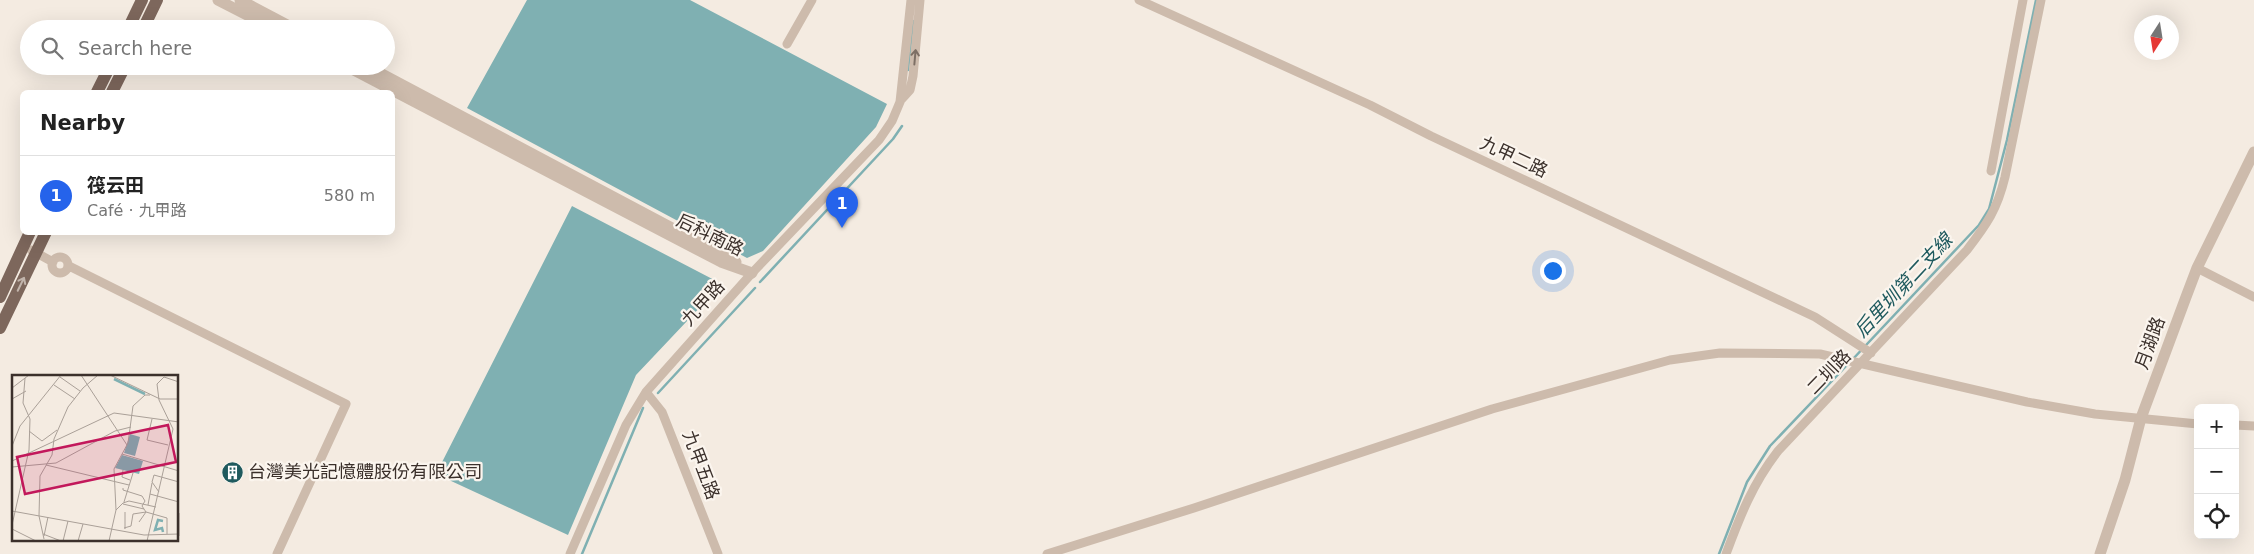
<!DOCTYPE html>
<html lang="en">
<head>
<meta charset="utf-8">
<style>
  :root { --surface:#fff; --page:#f6f6f6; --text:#222; --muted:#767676; --line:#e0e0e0; --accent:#2563eb }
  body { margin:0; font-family:"DejaVu Sans","Noto Sans TC",sans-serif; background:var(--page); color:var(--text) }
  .controls { position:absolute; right:15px; bottom:15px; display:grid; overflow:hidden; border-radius:8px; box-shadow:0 5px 20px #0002 }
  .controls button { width:45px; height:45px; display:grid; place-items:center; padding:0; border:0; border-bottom:1px solid var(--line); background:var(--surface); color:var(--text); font:25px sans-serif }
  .compass { position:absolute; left:2134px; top:15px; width:45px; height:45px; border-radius:50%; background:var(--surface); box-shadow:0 5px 20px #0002; rotate:192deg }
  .you { position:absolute; left:1552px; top:270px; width:18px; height:18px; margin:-12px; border:4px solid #fff; border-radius:50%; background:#1a73e8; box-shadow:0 0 0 8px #1a73e833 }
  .badge { display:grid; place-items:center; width:32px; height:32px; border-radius:50%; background:var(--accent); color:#fff; font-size:16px; font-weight:700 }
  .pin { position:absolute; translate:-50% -41px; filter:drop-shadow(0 1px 2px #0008) }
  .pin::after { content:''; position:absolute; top:26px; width:18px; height:15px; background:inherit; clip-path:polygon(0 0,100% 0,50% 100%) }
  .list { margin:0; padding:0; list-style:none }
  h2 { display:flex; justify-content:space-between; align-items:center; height:65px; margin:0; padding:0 20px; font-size:21px }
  h2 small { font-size:16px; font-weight:400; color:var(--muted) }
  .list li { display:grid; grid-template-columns:32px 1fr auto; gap:15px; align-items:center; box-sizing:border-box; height:80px; padding:0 20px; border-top:1px solid var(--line) }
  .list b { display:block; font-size:19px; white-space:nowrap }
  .list p { margin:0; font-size:16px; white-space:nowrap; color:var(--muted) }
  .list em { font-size:16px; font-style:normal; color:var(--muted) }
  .icon { flex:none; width:28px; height:28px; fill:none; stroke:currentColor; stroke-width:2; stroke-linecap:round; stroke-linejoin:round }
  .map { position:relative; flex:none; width:2254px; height:554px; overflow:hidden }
  .search { position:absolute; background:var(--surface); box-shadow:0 5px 20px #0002; left:20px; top:20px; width:375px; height:55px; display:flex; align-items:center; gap:12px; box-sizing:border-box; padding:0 18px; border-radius:28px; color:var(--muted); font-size:19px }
  .panel { position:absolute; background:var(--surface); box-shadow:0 5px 20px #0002; left:20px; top:90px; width:375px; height:145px; border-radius:8px }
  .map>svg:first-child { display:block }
</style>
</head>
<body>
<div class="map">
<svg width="2254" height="554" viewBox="0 0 2254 554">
  <rect width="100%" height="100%" fill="#f4ebe1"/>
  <path fill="#7fb0b2" d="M527,0H690L887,104L876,127L763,251L747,258L467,108Z
    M572,206L722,284L636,375L568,535L436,474Z"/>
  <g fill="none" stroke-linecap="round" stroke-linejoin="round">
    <path stroke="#7fb0b2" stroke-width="2.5" d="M908,70L913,21
      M760,282L893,139L902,126
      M1852,360L1979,225L1989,209L2007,140L2036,0
      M658,393L755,288
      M582,554L643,408
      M1719,554L1747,482L1770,446L1848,364"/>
    <path stroke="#cdbbac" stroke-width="9" d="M1139,0L1370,105L1431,136L1815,317L1871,353
      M787,44L812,0
      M900,101L910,90L913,76L920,0
      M1991,171L2023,0
      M31,250L53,262
      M52 265a8 8 0 1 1 16 0a8 8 0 1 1-16 0Z
      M69,266L346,404L277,554
      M2197,268L2254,297
      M646,392L662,412L718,554
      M2235,425L2254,426
      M570,554L626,425L646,392L752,273L879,140L892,121L900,102L911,0
      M1047,554L1194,508L1492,409L1670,360L1720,353L1820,354L2027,402L2095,414L2198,424
      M1726,554C1740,516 1753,483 1778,451L1967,250C1987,224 1997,210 2005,177L2041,0"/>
    <path stroke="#cdbbac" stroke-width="11" d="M218,0L274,29
      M240,0L295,29
      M346,66L721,262L752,273
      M367,66L736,262
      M2100,554L2125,480L2141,418L2186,297L2197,268L2254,152"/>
    <path stroke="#7d675c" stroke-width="12" d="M128,29L142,0
      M143,29L157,0
      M97,92L110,66
      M112,92L125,66
      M0,297L30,232
      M0,328L46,232"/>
  </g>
  <defs><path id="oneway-shaft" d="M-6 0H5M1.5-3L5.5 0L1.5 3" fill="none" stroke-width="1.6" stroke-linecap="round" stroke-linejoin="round" transform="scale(1.25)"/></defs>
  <use stroke="#7d6f65" href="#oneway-shaft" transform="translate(915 57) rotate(-85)"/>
  <use stroke="#c2b5ac" href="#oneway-shaft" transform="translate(21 284) rotate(-64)"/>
  <defs>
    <symbol id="building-disc" viewBox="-11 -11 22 22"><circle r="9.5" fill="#1f5a5e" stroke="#fbf5ee"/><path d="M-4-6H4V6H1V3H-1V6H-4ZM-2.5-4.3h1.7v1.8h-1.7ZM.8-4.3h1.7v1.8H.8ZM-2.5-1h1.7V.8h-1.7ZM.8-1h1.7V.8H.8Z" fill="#fff"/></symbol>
  </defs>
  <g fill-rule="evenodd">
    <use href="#building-disc" x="220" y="460" width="25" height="25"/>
  </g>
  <g text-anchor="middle" stroke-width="4.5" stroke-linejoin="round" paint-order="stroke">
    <g font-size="18" fill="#3b302b" stroke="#fbf5ee">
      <text transform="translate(1514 157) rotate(25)" y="6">九甲二路</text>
      <text transform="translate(710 235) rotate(26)" y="6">后科南路</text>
      <text transform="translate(703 303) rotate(-48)" y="6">九甲路</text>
      <text transform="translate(2150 343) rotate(-70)" y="6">月湖路</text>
      <text transform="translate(1829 372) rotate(-46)" y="6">二圳路</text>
      <text transform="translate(701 465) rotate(69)" y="6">九甲五路</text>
    </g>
    <g font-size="18" fill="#3b302b" stroke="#fbf5ee" text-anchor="start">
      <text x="248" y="478">台灣美光記憶體股份有限公司</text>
    </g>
    <g font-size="19" font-style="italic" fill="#1f5a5e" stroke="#fbf5ee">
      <text transform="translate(1903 285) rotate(-47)" y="7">后里圳第二支線</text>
    </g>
  </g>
  <g transform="translate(12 375)">
    <rect width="166" height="166" fill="#f4ebe1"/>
    <path d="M118,59L128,62L123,81L112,78ZM110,80L131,86L127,99L103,93Z" fill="#7fb0b2"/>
    <path fill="none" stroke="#7fb0b2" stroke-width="2.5" d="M102,4L133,19M151,146L146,145L143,155L150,153L151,157"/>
    <path fill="none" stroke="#aaa098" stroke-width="1" d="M69,0L115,70M98,0L148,24H167M48,2L68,16M42,10L63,24M0,13L17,0M0,24L14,16M140,44L135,65L156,70M17,56L30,66L45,55M0,71L8,51L49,0M110,79L167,96M0,86L102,38L167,47M34,90L117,110M0,92L44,88L103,56L119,52M111,95L110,102L118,105M111,113V115L130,121L133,126L130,131L134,137L127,147M147,117L140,107L142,100L167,107M138,119L167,127M112,127L121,98M111,129L132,134M136,130L140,108M104,135L102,94L116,68L121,31L133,20H138M0,136L132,160L167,159M167,138V161M0,150L17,75L18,44L11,28L13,3M112,153L119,151L121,139L134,137L155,143V159M0,154L24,166M113,154V137M31,159L49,166M32,161L36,142M32,164L27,141L28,101L40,80L42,64L56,32L71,13L86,0M51,166L56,146M66,166L71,149M97,166L104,135L111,128L117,126L144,132M135,166L161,54L147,25L145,9L152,2L167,7"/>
    <path fill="#c2185b" fill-opacity="0.15" stroke="#c2185b" stroke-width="2.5" d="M156,50L164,87L13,119L5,82Z"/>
    <rect width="166" height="166" fill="none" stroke="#3b302b" stroke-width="2.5"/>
  </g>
</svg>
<div class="controls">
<button>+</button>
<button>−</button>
<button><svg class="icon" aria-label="locate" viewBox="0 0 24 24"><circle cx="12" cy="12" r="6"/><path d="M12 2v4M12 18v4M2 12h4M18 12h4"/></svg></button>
</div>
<svg class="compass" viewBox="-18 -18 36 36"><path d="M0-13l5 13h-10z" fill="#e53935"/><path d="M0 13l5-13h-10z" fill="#767676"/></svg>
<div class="you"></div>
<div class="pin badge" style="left:842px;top:228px">1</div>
<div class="search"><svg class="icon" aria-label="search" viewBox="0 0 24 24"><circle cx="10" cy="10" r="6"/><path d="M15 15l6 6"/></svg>Search here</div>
<section class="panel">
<h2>Nearby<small></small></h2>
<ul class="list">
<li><span class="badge">1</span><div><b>筏云田</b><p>Café · 九甲路</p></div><em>580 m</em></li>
</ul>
</section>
</div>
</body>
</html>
